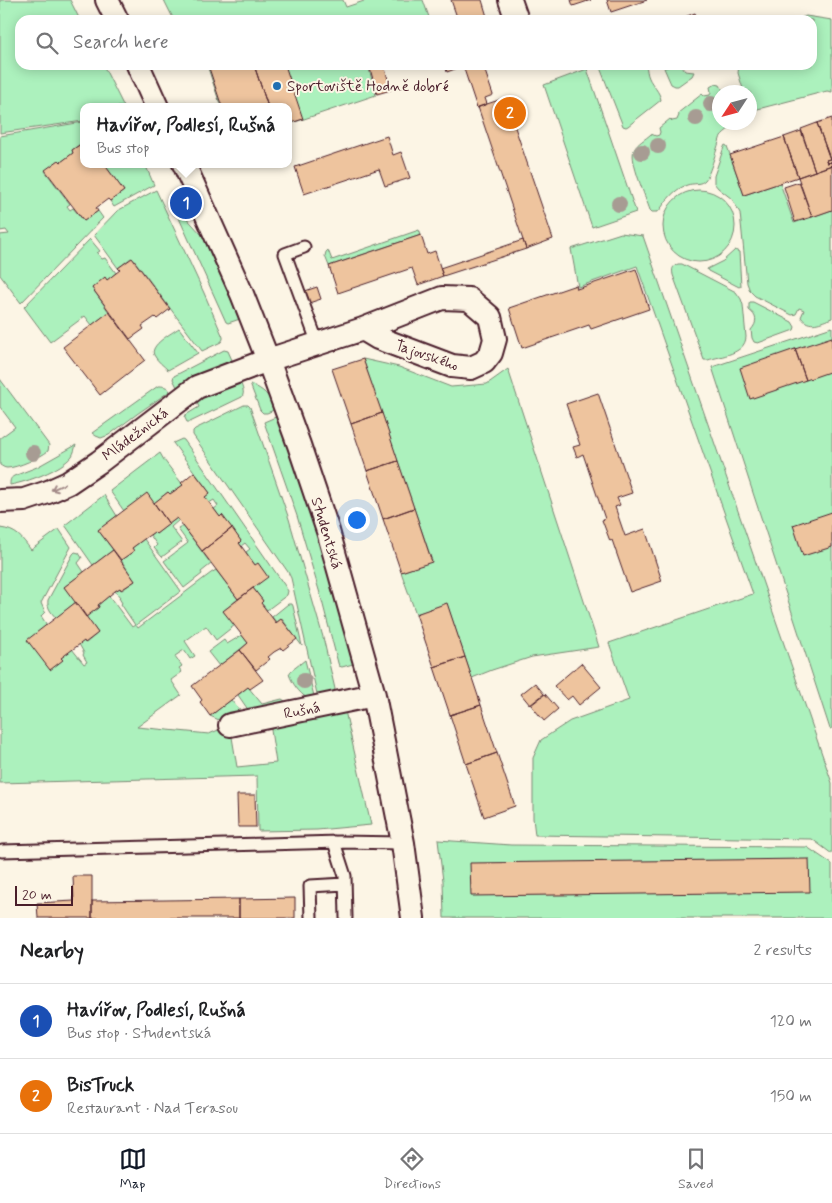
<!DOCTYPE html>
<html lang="en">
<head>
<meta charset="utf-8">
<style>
  :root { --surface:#fff; --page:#f2f2f2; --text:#202124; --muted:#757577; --line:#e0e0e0; --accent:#111827 }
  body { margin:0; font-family:Mynerve,sans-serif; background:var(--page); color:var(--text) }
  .compass { position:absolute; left:712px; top:85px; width:45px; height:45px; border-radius:50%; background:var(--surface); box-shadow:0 2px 12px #0003; rotate:234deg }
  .scale { position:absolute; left:15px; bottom:12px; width:58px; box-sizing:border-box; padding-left:5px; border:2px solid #4a1f2b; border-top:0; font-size:14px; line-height:18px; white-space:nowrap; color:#4a1f2b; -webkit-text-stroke:4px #fcf5e5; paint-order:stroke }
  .you { position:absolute; left:356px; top:519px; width:18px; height:18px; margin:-12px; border:4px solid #fff; border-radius:50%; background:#1a73e8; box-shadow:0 0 0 8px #1a73e833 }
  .badge { display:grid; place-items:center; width:32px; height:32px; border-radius:50%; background:var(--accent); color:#fff; font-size:16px; font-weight:700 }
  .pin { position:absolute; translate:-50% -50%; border:2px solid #fff; box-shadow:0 1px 5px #0006 }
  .popup { position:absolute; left:80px; top:103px; width:212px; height:65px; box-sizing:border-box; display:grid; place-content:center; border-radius:10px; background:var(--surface); filter:drop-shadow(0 1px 4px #0005); font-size:16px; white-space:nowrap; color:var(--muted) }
  .popup b { font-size:19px; color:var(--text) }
  .popup::after { content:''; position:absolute; left:50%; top:100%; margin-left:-10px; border:10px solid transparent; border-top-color:var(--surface) }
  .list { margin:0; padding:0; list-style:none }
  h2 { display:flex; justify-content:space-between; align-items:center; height:65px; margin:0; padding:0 20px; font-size:21px }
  h2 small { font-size:16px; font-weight:400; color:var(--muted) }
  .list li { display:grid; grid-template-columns:32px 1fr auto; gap:15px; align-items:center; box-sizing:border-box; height:75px; padding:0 20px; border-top:1px solid var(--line) }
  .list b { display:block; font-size:19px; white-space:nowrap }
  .list p { margin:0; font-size:16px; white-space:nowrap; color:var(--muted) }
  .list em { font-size:16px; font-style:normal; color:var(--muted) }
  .icon { flex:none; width:28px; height:28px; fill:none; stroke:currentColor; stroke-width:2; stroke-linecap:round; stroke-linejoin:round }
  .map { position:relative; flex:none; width:832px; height:918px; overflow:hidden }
  .search { position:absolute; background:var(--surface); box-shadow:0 2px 12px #0003; left:15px; right:15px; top:15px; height:55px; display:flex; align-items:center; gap:12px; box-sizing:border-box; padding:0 18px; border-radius:15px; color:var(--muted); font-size:19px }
  .sheet { height:215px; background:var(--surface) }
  nav { display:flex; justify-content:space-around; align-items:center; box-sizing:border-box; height:70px; border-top:1px solid var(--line); background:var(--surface); font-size:14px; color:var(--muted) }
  nav a { display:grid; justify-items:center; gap:2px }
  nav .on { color:var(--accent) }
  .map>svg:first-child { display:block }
</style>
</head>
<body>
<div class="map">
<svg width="832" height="918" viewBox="0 0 832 918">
  <rect width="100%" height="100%" fill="#fcf5e5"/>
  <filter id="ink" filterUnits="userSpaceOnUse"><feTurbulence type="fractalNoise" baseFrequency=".02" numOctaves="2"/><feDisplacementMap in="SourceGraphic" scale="10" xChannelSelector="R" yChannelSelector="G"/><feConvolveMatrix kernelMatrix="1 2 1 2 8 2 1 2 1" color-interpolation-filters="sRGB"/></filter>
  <g filter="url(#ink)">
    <path fill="#acf1bd" stroke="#7b8874" d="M0,0H70L80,20H20V65H103L124,107H84L83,121L0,133Z
      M164,0H343L346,7L367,0H423L430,20H174Z
      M806,16L832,20V92L827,91L754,110L750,107V92H744L738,73L739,65H812V20H794Z
      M207,65H368L376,95L289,124L288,107H221Z
      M599,65H646C647,69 647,74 649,78C652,85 660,92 661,100L628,126L626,127L623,126Z
      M674,65H680L685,71L694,72L692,76L678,86H675L671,84L664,68Z
      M587,69L636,212L592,227L544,85Z
      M715,84L720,85L724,92H720V122L733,123C731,129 725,131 721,136C718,144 710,175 705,180C701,185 693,183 687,185C673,190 667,200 659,211L657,212H652L650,210C646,198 629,160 634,150C637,143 646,139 651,134L656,136L659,135L660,132L659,128L670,119L672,121L677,120L679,115L678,113L702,94L704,96L710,95L711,92L710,87Z
      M83,122V142L72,150L73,153L61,162L59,160L45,171L70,204L67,206L70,210L73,208L84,221L98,211L103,218L21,303L0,275V235L9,234L6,230L0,231V136Z
      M725,145L727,146L744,195L780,183L794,223L832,210V318C821,322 809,329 801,317L804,310L799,308L796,314L792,315L755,296L750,291L747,283L740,213L732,199L718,188L714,183V176L724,147Z
      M104,164H145L154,185L114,207L110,201L124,191Z
      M663 226a36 36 0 1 1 72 0a36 36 0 1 1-72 0Z
      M156,190L204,293L223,337V339L221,342L202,351L134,260L131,258L118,268L94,235L117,211Z
      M182,213L202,235L240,319L228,323L226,322L179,218Z
      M419,230L421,235L329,266L325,256L326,252L328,250L332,260Z
      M621,233L643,236L832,783V854L812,839L535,835L533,818V758L541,740L570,721L629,700L609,643L753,594L637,266L578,287L571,249Z
      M90,239L100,251L97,253L102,259L105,258L116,273L107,280L105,278L92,288L109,312L92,325L85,316L50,342L24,307Z
      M735,250L739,252L741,286L739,287L708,271L707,269L723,261Z
      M678,264H682L736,292L741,299L743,305L746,337C745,354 721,356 708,360H704L673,275C672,269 672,267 678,264Z
      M750,302H753L792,322L795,327L794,330L758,343L754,342L752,338L751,330C758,322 757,316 749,310V304Z
      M832,327V728L830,729L712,367Z
      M179,328L198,353L168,370C164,366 157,361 154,355C149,345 172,333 179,328Z
      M224,350L228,351L232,360L195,377L177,387L173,379L174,376Z
      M363,359L399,367L451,387L487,384L508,369L599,647L532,657L492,670L472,678L447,604L416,614L401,572L432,561Z
      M0,379L49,445L48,451C41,457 17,468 7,468C4,468 2,466 0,465V438L15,427L0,407Z
      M241,383C242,388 245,392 242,397L190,422H187L184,416L199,407L196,401L231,385Z
      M250,384C265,390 268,395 276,409L267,413H263L260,410Z
      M158,386C163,386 167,386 170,391L137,414L109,435L101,438L96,436L92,433Z
      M244,405H248L250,407L289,519L323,637L335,689L334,691L319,696L317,694L291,578L288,572L193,435V431L195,429Z
      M278,416L328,566L353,664L342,667L339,666L338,663L321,597L297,516L264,422Z
      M182,439L184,440L285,586L288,591L287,595L267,610L261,603L263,601L253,588L255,565L246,552L250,549L245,543L241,546L239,543L241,541L222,515L220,517L214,509L218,506L214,500L209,503L205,497L210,493L173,443Z
      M76,445C75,448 74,453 72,456C61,470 27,482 10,485C10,481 10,478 14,476L37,467Z
      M160,453L164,460L183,485L170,494L168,492L154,503L124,511L110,491Z
      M104,495L117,516L98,530L113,550L93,565L65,525Z
      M177,518L179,520L171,527L182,542L162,557L154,548L157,545L150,535L154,532L156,534Z
      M183,526L211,564L201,572L202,574L184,588L164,561L188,543L178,529Z
      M0,528C17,530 22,538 31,550L59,529L71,547L41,603L45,612L41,616L47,625L28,640L63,660L61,658L72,649L84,664L87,662L83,655L84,653L79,644L84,641L86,643L98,633L86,617L99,607L98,605L109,596L132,627L135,625L121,604L122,603L119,598L120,597L115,591L120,588L122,590L135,581L121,560L134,551L132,548L144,539L181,591L136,625L138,628L211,573L216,570L238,599L223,611L235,625L216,640L206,626L185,641L195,656L190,659L184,650L175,656L182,666L179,668L182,672L171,680L181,695L137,727L209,734L230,725L237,767L276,763L269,717L343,702L371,825L317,830L258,831L257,776L0,783Z
      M75,552L79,553L82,558L78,563L84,572L64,587L76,602L56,618C51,612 47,608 48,600L73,554Z
      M288,604H292L293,606L302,646L282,619L276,622L272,617Z
      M242,635L248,643L219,666L208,652L224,640L227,644Z
      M305,660L314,696L312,697L307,698C299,693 292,683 289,674L291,671Z
      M248,687L262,704L282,699L285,701L284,704L249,711L238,695Z
      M231,700L241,712L240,715L219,720L210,716Z
      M438,840L511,845L807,847L832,864V918H444L443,881Z"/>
    <path fill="#eec49e" stroke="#4a1f2b" d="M451,0H482L488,20H458Z
      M571,0H591L573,6Z
      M607,0H647L611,12Z
      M695,13L698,20H677Z
      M208,65H254L268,107H222Z
      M254,65H285L303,119L288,124V107H268Z
      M369,65H384L391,90L377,94Z
      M445,65H483L493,95L485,98L487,104L477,108L463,66L447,72Z
      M505,98L553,239L526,249L478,107Z
      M832,118L831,160L832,165L831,162L827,163L826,160L830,159L817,123Z
      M817,123L830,159L826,160L827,163L831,162L832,165L815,171L801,129Z
      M801,131L815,171L798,177L784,137Z
      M387,136L393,155L401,152L410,178L385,186L379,169L304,194L295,167Z
      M784,137L798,177L744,195L730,155Z
      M84,142V164H104L124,191L110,201L108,199L96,208L98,211L84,221L45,170L59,160L61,162L73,153L72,150Z
      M832,165V210L812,217L798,177Z
      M799,182L812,217L795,222L784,187Z
      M421,235L427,254L435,251L443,276L418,285L412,268L338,293L329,266Z
      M523,240L526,249L443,276L440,268Z
      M132,258L170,309L157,319L155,317L142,326L144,329L130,339L92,288L105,277L107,280L116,273L120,270L118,268Z
      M636,269L649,309L591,329L589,325L522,348L509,308L576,285L577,289Z
      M317,287L321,299L306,304L302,292Z
      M109,312L145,360L100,395L63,347Z
      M832,337V371L806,380L795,349Z
      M795,349L806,380L750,399L740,368Z
      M363,359L382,413L351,424L332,369Z
      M598,393L632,493L617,498L620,505L615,507L625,536L645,529L662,581L630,592L612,540L610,541L602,520L605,519L583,454L577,457L573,447L580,445L566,404Z
      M382,413L398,461L367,471L351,424Z
      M398,461L414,508L383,519L367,471Z
      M194,472L210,493L205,497L220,517L222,515L232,528L202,551L177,518L169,524L154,503L168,492L170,494L183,485L181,483Z
      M147,493L169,524L156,534L154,532L144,539L132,548L134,551L121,560L98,530Z
      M414,508L432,562L401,572L383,519Z
      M832,512V547L803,556L793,525Z
      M232,528L241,541L239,543L255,565L258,563L268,577L238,599L202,551Z
      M113,550L135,581L121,590L120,588L115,591L98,605L99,607L86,617L64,587Z
      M253,588L263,601L261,603L276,623L281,619L297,639L283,650L281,648L274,652L268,657L270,659L256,670L240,650L248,643L223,611Z
      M76,602L98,633L85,643L84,641L61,658L63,660L50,670L27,640Z
      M447,603L465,657L434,667L416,614Z
      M240,650L263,680L250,689L248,687L210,716L200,702L202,700L192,686Z
      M465,657L481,705L450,715L434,667Z
      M581,663L601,687L579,705L572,696L567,700L554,686Z
      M535,683L544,694L530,705L521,694Z
      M545,694L558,709L544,721L531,705Z
      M481,705L497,753L466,764L450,715Z
      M497,753L515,806L484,817L466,764Z
      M237,795H255L256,827H238Z
      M809,859L810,892L471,896L470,863Z
      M73,876H92V918H38L37,903L74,901Z
      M295,898V918H239V899Z
      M239,899V918H92V901Z"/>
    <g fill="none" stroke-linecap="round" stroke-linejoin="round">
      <defs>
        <path id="lane" d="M304,247L285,254L318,344
          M334,842L345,876L346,918
          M2,851L339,842L403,843
          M311,918L310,886L345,884"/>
        <path id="street" d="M107,0L117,20
          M510,0L517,20
          M138,65L157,107
          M184,164L242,294L268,360L299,445L328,531L374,695L403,843L413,918
          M0,501L24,500L48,492L68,483L99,462L197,387L268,360L363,329L442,298L469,299L490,317L495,339L491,353L484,362L471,368L452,366L378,338L363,329
          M230,725L374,695"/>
      </defs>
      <use href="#lane" stroke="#4a1f2b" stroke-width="15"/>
      <use href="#street" stroke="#4a1f2b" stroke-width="26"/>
      <use href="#lane" stroke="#fcf5e5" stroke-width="11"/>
      <use href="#street" stroke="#fcf5e5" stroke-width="22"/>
    </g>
    <g fill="#a79c93">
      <circle cx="711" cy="104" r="8"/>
      <circle cx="696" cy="118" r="8"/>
      <circle cx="658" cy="146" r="8"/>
      <circle cx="642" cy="152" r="8"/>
      <circle cx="619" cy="204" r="8"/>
      <circle cx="33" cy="453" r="8"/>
      <circle cx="304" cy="681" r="8"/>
    </g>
    <defs><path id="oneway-shaft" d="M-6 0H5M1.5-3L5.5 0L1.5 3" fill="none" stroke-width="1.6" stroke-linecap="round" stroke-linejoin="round" transform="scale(1.25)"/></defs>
    <use stroke="#a38a88" href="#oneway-shaft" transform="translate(58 487) rotate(156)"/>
  </g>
  <circle fill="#1f6fb2" stroke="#fcf5e5" stroke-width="2" cx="277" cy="86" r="5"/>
  <g text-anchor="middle" stroke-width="4" stroke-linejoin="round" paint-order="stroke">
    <g font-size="15" fill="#4a1f2b" stroke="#fcf5e5" text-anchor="start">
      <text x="287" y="91">Sportoviště Hodně dobré</text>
    </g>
    <g font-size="15" fill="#4a1f2b" stroke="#fcf5e5">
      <text transform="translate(427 355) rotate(19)" y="5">Tajovského</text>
      <text transform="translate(135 434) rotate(-37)" y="5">Mládežnická</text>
      <text transform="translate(327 533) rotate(73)" y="5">Studentská</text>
      <text transform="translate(302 710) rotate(-11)" y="5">Rušná</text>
    </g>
  </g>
</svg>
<svg class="compass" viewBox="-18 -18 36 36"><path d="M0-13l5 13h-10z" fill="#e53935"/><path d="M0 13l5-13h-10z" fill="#757577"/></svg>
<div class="scale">20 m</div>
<div class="you"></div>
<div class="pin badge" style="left:186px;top:203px;background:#1a4fb4">1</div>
<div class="popup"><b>Havířov, Podlesí, Rušná</b>Bus stop</div>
<div class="pin badge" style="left:510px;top:113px;background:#e8710a">2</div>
<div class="search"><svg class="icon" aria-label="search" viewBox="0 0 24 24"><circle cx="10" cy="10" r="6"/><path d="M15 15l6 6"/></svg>Search here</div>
</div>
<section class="sheet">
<h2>Nearby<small>2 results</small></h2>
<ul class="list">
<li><span class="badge" style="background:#1a4fb4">1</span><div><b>Havířov, Podlesí, Rušná</b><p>Bus stop · Studentská</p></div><em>120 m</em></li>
<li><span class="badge" style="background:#e8710a">2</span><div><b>BisTruck</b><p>Restaurant · Nad Terasou</p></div><em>150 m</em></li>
</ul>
</section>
<nav>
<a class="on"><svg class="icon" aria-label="map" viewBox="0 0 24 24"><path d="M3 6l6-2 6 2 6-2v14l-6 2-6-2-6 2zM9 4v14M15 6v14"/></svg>Map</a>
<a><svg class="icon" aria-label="directions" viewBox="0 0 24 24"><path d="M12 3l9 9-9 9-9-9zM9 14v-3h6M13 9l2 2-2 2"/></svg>Directions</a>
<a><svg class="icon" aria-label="saved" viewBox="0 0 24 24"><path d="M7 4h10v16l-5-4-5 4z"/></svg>Saved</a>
</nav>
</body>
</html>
